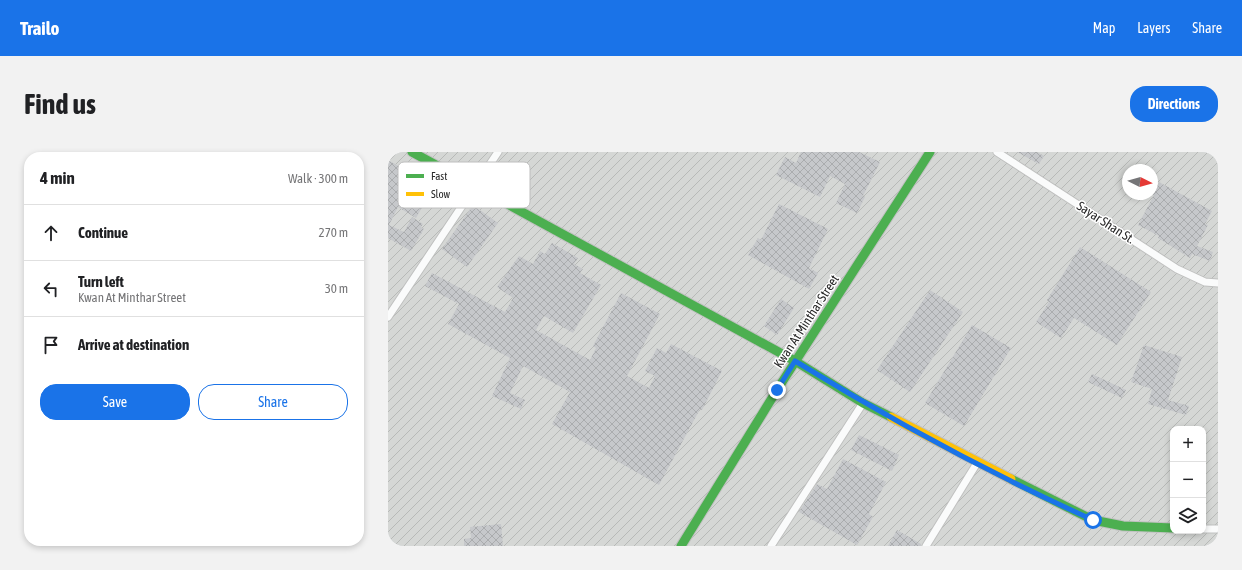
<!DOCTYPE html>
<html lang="en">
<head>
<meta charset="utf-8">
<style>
  :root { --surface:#fff; --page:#f2f2f2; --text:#202124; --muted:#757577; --line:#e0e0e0; --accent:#1a73e8 }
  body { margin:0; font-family:"Asap Condensed",sans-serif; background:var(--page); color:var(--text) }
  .controls { position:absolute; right:12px; bottom:12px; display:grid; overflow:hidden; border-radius:8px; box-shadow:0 2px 6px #0003 }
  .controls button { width:36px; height:36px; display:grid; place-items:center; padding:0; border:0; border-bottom:1px solid var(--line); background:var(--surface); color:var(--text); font:20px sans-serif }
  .compass { position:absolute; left:734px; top:12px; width:36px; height:36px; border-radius:50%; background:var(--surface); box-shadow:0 2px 6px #0003; rotate:95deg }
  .stop { position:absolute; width:12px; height:12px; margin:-9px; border:3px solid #1a73e8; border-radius:50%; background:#fff }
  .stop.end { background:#1a73e8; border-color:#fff; box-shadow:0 1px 4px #0008 }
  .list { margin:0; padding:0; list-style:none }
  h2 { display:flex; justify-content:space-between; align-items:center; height:52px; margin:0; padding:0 16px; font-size:17px }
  h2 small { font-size:13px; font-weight:400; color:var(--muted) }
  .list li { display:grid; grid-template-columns:26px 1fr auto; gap:12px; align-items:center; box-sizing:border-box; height:56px; padding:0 16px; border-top:1px solid var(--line) }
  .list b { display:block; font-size:15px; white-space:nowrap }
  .list p { margin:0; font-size:13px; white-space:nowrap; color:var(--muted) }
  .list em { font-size:13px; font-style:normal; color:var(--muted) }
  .actions { display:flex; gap:8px; padding:12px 16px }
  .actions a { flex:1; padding:9px 0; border:1px solid var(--accent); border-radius:16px; text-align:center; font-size:14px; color:var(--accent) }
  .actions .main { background:var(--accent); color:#fff }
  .icon { flex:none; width:22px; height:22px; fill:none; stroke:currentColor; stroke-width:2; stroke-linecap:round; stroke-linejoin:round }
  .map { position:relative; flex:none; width:830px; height:394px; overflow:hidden; border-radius:16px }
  header { display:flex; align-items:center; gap:24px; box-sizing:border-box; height:56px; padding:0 20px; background:var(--accent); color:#fff }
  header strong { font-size:19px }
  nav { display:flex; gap:22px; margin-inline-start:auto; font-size:14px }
  .intro { display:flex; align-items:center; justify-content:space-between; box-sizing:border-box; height:96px; padding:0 24px }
  h1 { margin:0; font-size:28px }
  .button { padding:10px 18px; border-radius:16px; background:var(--accent); color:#fff; font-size:14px; font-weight:700 }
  main { display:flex; gap:24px; padding:0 24px }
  aside { flex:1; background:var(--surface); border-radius:16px; box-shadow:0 2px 6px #0003 }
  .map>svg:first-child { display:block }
</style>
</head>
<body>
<header>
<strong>Trailo</strong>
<nav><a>Map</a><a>Layers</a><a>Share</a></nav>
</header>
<div class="intro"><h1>Find us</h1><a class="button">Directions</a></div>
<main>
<aside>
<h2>4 min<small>Walk · 300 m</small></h2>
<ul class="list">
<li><svg class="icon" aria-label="ahead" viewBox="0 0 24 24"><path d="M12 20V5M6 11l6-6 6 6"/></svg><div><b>Continue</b></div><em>270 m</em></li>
<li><svg class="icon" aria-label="left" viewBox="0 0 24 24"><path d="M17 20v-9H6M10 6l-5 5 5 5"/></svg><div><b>Turn left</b><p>Kwan At Minthar Street</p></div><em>30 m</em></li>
<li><svg class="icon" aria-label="arrive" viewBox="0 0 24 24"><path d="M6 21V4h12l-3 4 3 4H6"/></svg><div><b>Arrive at destination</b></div></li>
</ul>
<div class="actions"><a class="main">Save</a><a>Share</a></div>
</aside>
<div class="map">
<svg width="830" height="394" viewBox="0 0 830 394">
  <defs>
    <pattern id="industrial-furrows" width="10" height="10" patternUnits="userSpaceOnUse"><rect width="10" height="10" fill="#d5d7d5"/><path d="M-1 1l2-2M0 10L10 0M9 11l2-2" fill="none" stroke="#b7b9b7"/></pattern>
    <pattern id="building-cross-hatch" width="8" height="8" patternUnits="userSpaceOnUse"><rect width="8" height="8" fill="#c6c8cb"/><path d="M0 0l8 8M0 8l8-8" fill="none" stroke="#aaacae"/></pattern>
  </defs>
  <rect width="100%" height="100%" fill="#dfe2e6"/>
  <path fill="url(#industrial-furrows)" fill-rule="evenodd" d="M0,0H830V394H0ZM740,18H764V42H740ZM785,277H815V379H785Z"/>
  <path fill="url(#building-cross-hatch)" d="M413,0H471L492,10L475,44L477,45L469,61L448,51L457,32L442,24L432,45L388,23L397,5L408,11Z
    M629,0H649L656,4L651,12Z
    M0,8L46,34L28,66L10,55L1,73L16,80L24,65L35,72L33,75L36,77L23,99L0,86Z
    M771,30L824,59L817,72L820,73L809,94L825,100L822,109L804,102L802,106L770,86L771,84L750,73L766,43L764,42Z
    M391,52L440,77L421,116L430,121L421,137L360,103L370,86L373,88Z
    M85,53L110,71L79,115L54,97Z
    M164,91L190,106L186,112L195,117L192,121L213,133L185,181L156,164L148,178L202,208L208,196L205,194L233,141L272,162L239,224L261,236L267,224L257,219L269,196L278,201L283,192L334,219L314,258L312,257L271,333L164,272L182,240L135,214L122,241L137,248L133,257L104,244L122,206L60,172L71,152L37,134L44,121L117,160L125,146L109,135L131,104L145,112L152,99L157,102Z
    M692,95L763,140L729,193L686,166L673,186L648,170L661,150L659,148Z
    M542,138L575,160L522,240L489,218Z
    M393,147L406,156L389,183L376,174Z
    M584,173L623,196L576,274L537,251Z
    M756,193L794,205L780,248L801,254L798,263L760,252L764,237L743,230Z
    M704,222L738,238L734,246L700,230Z
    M471,283L511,303L504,319L463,298Z
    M455,307L498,330L481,362L485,365L469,393L411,360L429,332L439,337Z
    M113,372L115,394H76V387L83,386L82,375Z
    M509,378L533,392V394H500Z"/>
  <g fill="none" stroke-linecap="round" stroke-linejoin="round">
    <defs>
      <path id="street" d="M609,0L789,117L817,130L830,131
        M0,165L110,0
        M815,377H830
        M383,394L475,251
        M538,394L589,311"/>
      <path id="fast" d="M24,0L407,209L475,251L503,265
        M623,327L705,368L735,374L785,376
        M293,394L389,238L542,0"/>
      <path id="slow" d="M503,265L623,327"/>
    </defs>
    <use href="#street" stroke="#c0c1c0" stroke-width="9"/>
    <use href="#fast" stroke="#c0c1c0" stroke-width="11"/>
    <use href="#slow" stroke="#c0c1c0" stroke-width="11"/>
    <use href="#street" stroke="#fafbfb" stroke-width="7"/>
    <use href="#fast" stroke="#4caf50" stroke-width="9"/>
    <use href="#slow" stroke="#ffc107" stroke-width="9"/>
  </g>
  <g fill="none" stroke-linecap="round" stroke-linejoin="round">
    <path stroke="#1a73e8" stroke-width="5" d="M389,238L407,209C503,268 603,322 705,368"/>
  </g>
  <g text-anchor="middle" stroke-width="3" stroke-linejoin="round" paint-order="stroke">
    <g font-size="13" fill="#282828" stroke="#fff">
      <text transform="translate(718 70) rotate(33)" y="5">Sayar Shan St.</text>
      <text transform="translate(418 169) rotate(-57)" y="5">Kwan At Minthar Street</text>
    </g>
  </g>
  <rect x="10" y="10" width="132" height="46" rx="6" fill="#fff" stroke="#bebebe" stroke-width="1"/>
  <rect x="18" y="22" width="18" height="4" fill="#4caf50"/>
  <rect x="18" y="40" width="18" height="4" fill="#ffc107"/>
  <g font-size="11" fill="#282828">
    <text x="43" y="28">Fast</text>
    <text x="43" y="46">Slow</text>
  </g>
</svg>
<div class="controls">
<button>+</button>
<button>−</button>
<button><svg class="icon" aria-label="layers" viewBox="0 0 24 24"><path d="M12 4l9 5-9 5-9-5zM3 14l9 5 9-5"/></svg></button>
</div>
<svg class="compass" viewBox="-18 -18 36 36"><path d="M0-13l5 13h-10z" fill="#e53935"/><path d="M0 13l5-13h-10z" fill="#757577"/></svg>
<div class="stop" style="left:705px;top:368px"></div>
<div class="stop end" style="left:389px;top:238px"></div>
</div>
</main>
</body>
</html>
